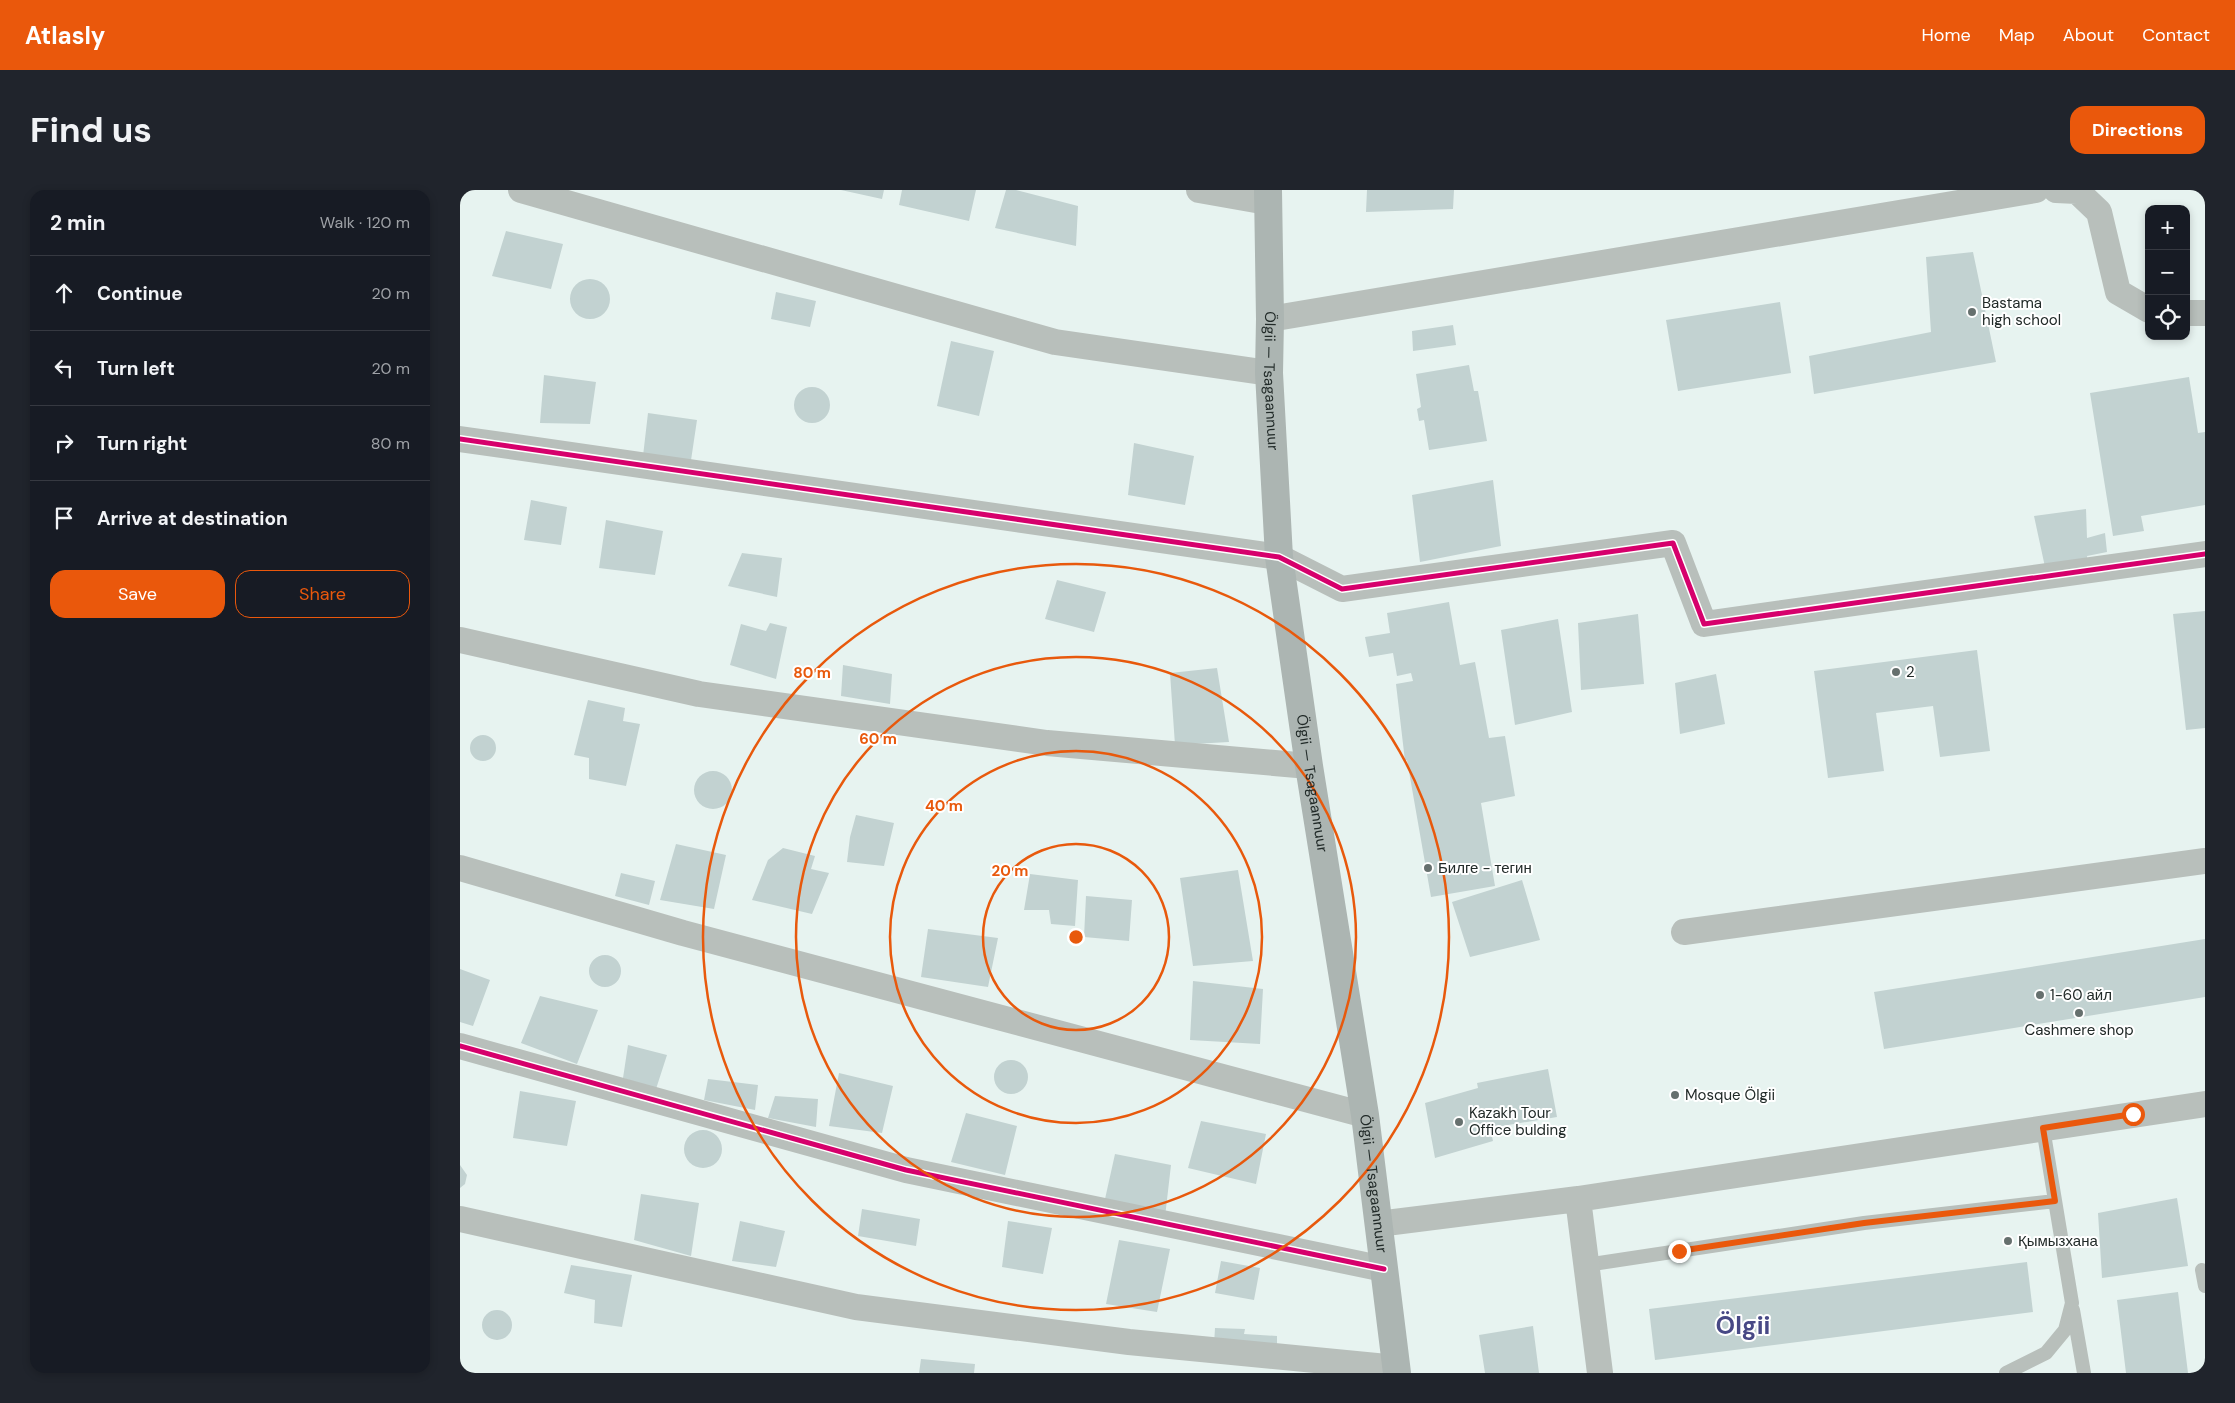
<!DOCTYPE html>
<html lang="en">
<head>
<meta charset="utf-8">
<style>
  :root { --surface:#171b24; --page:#20242c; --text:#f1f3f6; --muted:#9ea1a6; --line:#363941; --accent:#ea580c }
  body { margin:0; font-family:"DM Sans",sans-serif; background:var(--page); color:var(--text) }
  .controls { position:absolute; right:15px; top:15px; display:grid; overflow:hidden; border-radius:10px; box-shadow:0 2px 8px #0003 }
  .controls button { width:45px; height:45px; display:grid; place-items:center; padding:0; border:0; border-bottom:1px solid var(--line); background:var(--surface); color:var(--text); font:25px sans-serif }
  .stop { position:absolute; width:15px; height:15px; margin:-11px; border:4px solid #ea580c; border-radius:50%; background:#fff }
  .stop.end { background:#ea580c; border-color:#fff; box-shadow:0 1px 5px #0008 }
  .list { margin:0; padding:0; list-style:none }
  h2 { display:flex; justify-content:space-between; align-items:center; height:65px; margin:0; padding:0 20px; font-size:21px }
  h2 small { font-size:16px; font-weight:400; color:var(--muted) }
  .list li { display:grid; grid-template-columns:32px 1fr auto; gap:15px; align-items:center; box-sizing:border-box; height:75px; padding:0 20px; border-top:1px solid var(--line) }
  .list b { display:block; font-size:19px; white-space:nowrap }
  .list em { font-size:16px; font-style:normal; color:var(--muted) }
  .actions { display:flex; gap:10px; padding:15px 20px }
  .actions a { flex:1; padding:11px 0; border:1px solid var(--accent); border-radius:15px; text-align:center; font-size:18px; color:var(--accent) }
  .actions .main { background:var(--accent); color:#fff }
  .icon { flex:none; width:28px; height:28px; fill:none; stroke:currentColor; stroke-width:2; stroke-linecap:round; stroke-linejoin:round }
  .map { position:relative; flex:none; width:1745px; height:1183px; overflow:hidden; border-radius:15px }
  header { display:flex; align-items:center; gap:30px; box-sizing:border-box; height:70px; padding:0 25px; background:var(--accent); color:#fff }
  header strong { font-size:24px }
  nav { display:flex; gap:28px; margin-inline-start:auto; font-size:18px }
  .intro { display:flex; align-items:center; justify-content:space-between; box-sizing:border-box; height:120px; padding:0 30px }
  h1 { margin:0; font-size:35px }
  .button { padding:12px 22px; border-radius:15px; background:var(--accent); color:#fff; font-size:18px; font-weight:700 }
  main { display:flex; gap:30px; padding:0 30px }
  aside { flex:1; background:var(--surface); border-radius:15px; box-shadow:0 2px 8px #0003 }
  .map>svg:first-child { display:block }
</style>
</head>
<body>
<header>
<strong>Atlasly</strong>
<nav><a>Home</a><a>Map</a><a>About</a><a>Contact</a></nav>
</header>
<div class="intro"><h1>Find us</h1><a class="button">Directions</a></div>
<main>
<aside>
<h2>2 min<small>Walk · 120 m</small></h2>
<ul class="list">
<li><svg class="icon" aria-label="ahead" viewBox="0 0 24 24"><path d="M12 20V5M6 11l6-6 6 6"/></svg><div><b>Continue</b></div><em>20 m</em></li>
<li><svg class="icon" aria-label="left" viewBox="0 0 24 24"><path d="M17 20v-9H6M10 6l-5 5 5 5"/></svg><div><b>Turn left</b></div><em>20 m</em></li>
<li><svg class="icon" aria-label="right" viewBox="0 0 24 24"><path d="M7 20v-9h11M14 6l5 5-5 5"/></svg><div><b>Turn right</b></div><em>80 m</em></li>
<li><svg class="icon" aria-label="arrive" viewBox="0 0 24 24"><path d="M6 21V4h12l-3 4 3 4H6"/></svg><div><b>Arrive at destination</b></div></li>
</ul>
<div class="actions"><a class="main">Save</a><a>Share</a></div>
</aside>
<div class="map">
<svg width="1745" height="1183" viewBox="0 0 1745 1183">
  <rect width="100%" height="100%" fill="#e7f3f0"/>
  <path fill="#c2d2d1" d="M381,0H424L422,9Z
    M442,0H516L509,31L439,15Z
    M546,0H556L618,16L616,56L535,38Z
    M907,0H994L993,19L906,22Z
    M46,41L103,54L91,99L32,86Z
    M1513,62L1536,172L1354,204L1349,166L1471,142L1466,67Z
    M110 109a20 20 0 1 1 40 0a20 20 0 1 1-40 0Z
    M316,102L356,111L350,137L311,129Z
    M1320,112L1331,183L1218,201L1206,130Z
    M993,135L996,155L953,161L952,141Z
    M491,151L534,161L519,226L477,216Z
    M1009,175L1014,201H1018L1027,251L969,260L964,230L959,231L957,219L961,217L956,184Z
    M84,185L136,192L130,234L80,233Z
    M1729,187L1738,243L1745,242V315L1681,326L1684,341L1653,346L1630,203Z
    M334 215a18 18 0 1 1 36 0a18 18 0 1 1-36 0Z
    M188,223L237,230L230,277L183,266Z
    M674,253L734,266L725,315L668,305Z
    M1033,290L1041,356L960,372L952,305Z
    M71,310L107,317L101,355L64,350Z
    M1626,319L1627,348L1645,343L1647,362L1627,366L1628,374L1585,377L1574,326Z
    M146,330L203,341L195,385L139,378Z
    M282,363L322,368L317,407L268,396Z
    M597,390L646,402L634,442L585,429Z
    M989,412L1000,475L1015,472L1029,548L1045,546L1055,606L1021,613L1035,696L971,707L947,570L945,571L936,494L953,491L951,483L937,486L933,463L909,467L905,447L930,443L927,423Z
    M1745,421V538L1726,540L1713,424Z
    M1178,424L1184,494L1121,500L1118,433Z
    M1098,429L1112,522L1055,535L1041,440Z
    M310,433L327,437L316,489L270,475L281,434L306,441Z
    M1517,460L1530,561L1480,567L1473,516L1416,523L1424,581L1368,588L1354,481Z
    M383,475L432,484L430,514L381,506Z
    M757,478L769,552L715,555L710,483Z
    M1256,484L1265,534L1220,544L1215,493Z
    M128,510L165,518L163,531L180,534L166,596L129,589V568L114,565Z
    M10 558a13 13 0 1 1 26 0a13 13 0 1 1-26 0Z
    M234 600a19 19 0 1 1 38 0a19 19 0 1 1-38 0Z
    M396,625L434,633L424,676L387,672L390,647Z
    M216,654L266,665L254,719L200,710Z
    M323,658L355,666L351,679L369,683L352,724L292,710L308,670Z
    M778,680L793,771L733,776L720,688Z
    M161,683L195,691L189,715L155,706Z
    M570,684L618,690L615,736L591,734L589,720H564Z
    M1062,690L1080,750L1010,767L992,712Z
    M626,706L672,710L669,751L624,747Z
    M468,739L538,748L528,797L461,787Z
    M1745,749V807L1424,859L1414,802Z
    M129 781a16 16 0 1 1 32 0a16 16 0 1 1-32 0Z
    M0,779L30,790L13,836L0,832Z
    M733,791L803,799L800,854L730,850Z
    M80,806L138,820L117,874L61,853Z
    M168,855L207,865L196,899L163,888Z
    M534 887a17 17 0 1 1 34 0a17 17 0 1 1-34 0Z
    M1088,879L1097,927L1030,938L1033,951L975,968L965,913L1018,898L1017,893Z
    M379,883L433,896L422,943L369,936Z
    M248,889L298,895L295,920L244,910Z
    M60,901L116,911L107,956L53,948Z
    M315,906L358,909L356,937L308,928Z
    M506,923L557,936L545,985L491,972Z
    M741,931L806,944L796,994L728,978Z
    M224 959a19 19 0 1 1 38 0a19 19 0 1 1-38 0Z
    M655,964L711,975L705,1027L645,1009Z
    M0,975L7,985L5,994L0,998Z
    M181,1004L239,1013L231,1066L174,1050Z
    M1717,1008L1728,1076L1642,1088L1638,1023Z
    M402,1019L460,1029L456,1056L398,1046Z
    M280,1031L325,1041L316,1077L272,1071Z
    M548,1031L592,1038L583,1084L542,1077Z
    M659,1050L710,1059L697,1122L646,1114Z
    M761,1071L800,1078L794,1110L755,1103Z
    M1567,1072L1573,1122L1195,1170L1189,1119Z
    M111,1075L172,1085L162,1137L134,1133L135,1110L104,1103Z
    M1718,1102L1728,1183H1666L1657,1110Z
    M22 1135a15 15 0 1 1 30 0a15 15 0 1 1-30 0Z
    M1073,1136L1079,1183H1025L1019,1145Z
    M755,1138L785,1139L784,1144L817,1146V1158L754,1155Z
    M461,1169L515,1174L514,1183H459Z"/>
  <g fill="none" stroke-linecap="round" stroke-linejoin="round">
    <path stroke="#b8bfbb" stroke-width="14" d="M1126,1075L1404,1033L1595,1011
      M1742,1080L1745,1096
      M1613,1120L1624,1183
      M1546,1183L1586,1163L1605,1140L1612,1113L1583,938"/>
    <path stroke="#b8bfbb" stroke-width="26" d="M61,0L595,152L809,183
      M739,0L807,12
      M1596,0L1617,1L1639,22L1658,102L1689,120
      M1726,123H1745
      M810,129L1576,0
      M0,249L819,367L882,399L1213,353L1244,434L1745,364
      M0,450L239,504L587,553L849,576
      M0,678L223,743L905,925
      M1224,742L1745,671
      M0,856L446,980L924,1079
      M1118,1009L1140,1183
      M0,1029L396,1117L669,1152L937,1178
      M918,1034L1118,1009L1745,914"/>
    <path stroke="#acb5b2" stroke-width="28" id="s1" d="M808,0L810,129L809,183L819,367L849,576L905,925L937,1183"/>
    <defs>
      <path id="cycleway" d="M0,249L819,367L882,399L1213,353L1244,434L1745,364
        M0,856L446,980L924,1079"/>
    </defs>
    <use href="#cycleway" stroke="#fff" stroke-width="8"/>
    <use href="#cycleway" stroke="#d6006c" stroke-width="5"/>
  </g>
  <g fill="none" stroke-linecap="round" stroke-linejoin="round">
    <path stroke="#ea580c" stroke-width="6" d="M1219,1061L1404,1033L1595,1011L1583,938L1673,924"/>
  </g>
  <g fill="none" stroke="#e8590c" stroke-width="2.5">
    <circle cx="616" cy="747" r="93"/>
    <circle cx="616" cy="747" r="186"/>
    <circle cx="616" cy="747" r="280"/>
    <circle cx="616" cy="747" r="373"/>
  </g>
  <g fill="#66706e" stroke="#fff" stroke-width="2">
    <circle cx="1512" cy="122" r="5"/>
    <circle cx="1436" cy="482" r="5"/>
    <circle cx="968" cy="678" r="5"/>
    <circle cx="1580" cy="805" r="5"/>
    <circle cx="1619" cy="823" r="5"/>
    <circle cx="1215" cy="905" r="5"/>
    <circle cx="999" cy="932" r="5"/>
    <circle cx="1548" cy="1051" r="5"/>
  </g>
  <g text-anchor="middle" stroke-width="4" stroke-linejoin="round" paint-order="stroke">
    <g font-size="15" fill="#212a28" stroke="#fff" text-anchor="start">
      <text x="1522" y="118">Bastama<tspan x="1522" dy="17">high school</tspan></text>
      <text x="1446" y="487">2</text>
      <text x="978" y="683">Билге - тегин</text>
      <text x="1590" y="810">1-60 айл</text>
      <text x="1619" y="845" text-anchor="middle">Cashmere shop</text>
      <text x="1225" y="910">Mosque Ölgii</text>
      <text x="1009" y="928">Kazakh Tour<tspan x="1009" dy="17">Office bulding</tspan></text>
      <text x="1558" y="1056">Қымызхана</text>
    </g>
    <g font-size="15" fill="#212a28" stroke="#fff">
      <text dy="5" stroke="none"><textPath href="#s1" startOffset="191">Ölgii — Tsagaannuur</textPath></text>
      <text dy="5" stroke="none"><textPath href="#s1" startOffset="596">Ölgii — Tsagaannuur</textPath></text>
      <text dy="5" stroke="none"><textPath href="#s1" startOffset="1001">Ölgii — Tsagaannuur</textPath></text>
    </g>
    <g font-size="25" font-weight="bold" fill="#474885" stroke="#fff">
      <text x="1283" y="1144">Ölgii</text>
    </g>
  </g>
  <circle cx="616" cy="747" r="8" fill="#e8590c" stroke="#fff" stroke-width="2.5"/>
  <g font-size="15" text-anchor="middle" font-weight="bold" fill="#e8590c" stroke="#fff" stroke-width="4" stroke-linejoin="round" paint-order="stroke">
    <text x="352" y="488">80 m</text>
    <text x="418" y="554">60 m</text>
    <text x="484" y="621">40 m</text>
    <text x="550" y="686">20 m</text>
  </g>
</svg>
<div class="controls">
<button>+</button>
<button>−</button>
<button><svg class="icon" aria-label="locate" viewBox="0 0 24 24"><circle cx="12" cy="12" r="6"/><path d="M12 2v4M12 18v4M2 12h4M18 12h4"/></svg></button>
</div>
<div class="stop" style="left:1673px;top:924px"></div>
<div class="stop end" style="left:1219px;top:1061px"></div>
</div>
</main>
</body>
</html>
